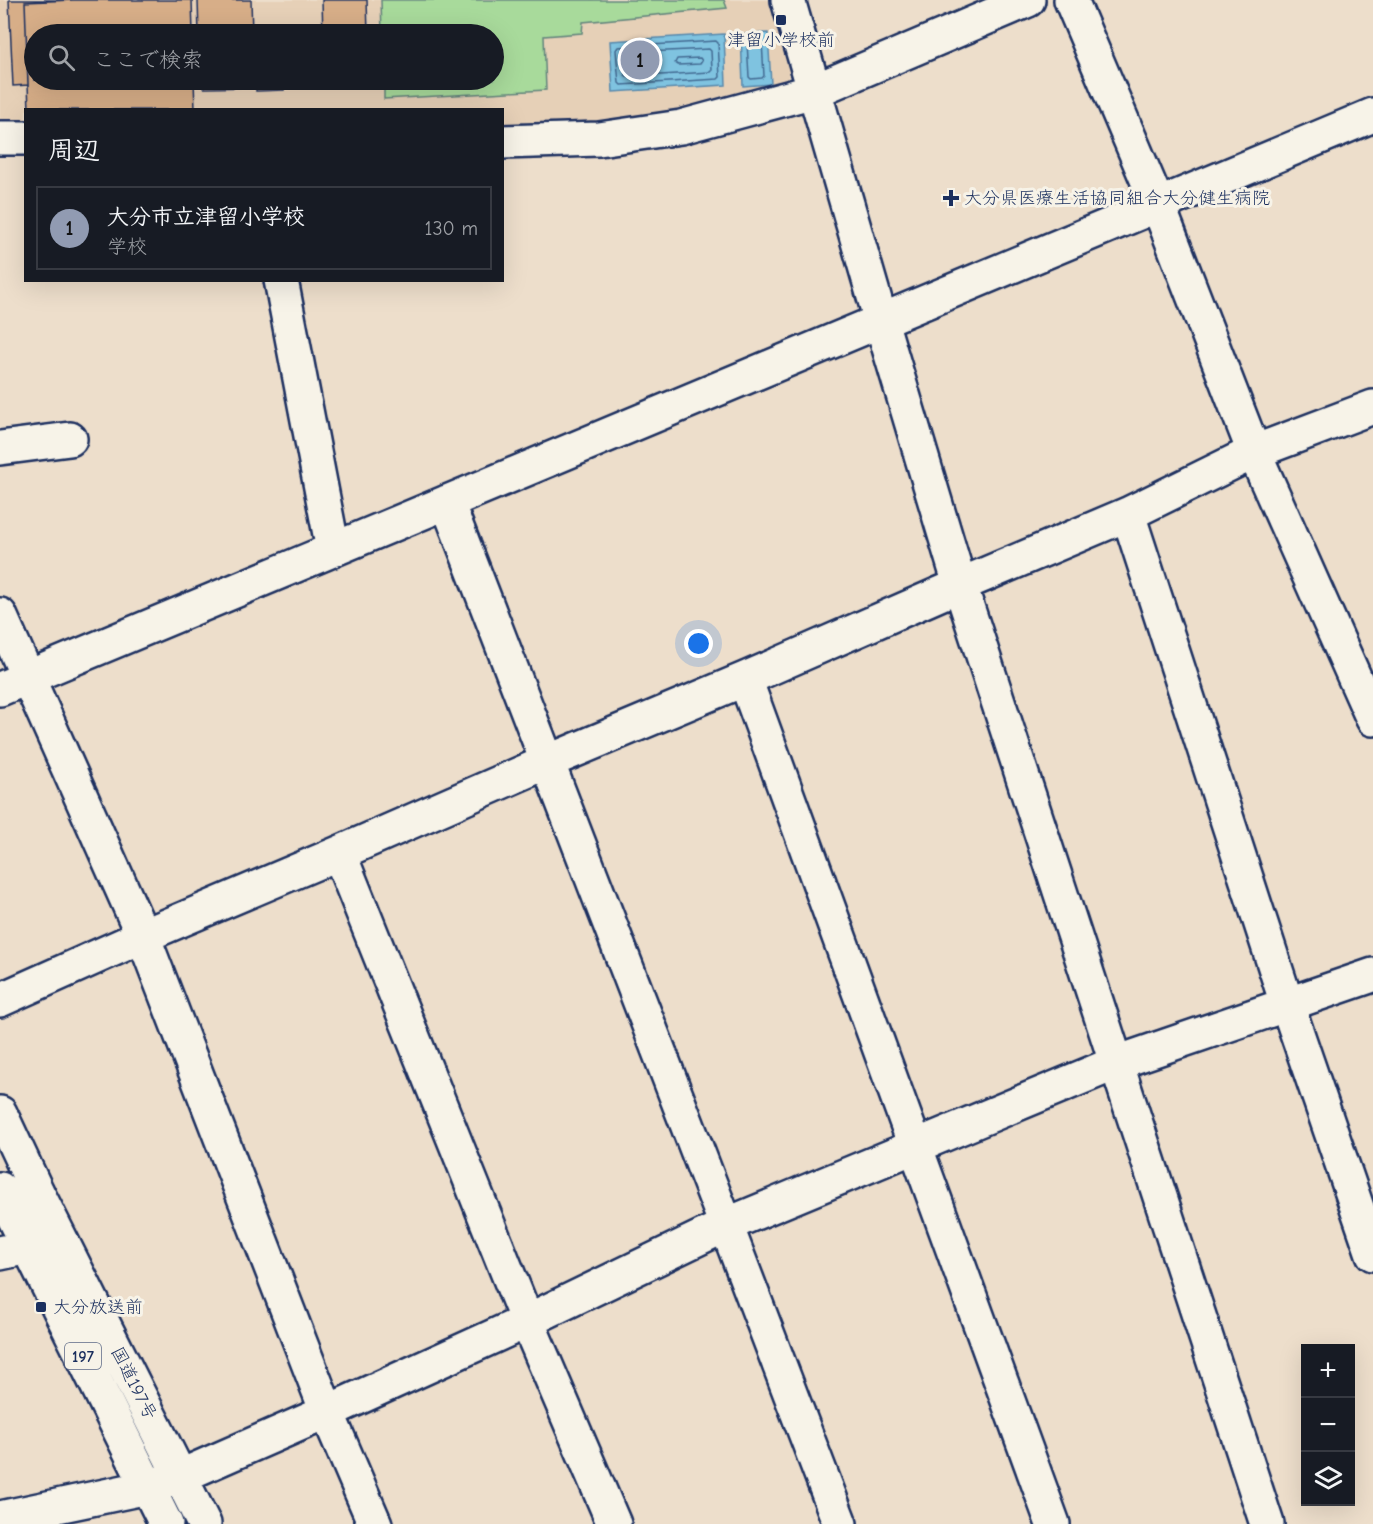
<!DOCTYPE html>
<html lang="ja">
<head>
<meta charset="utf-8">
<style>
  :root { --surface:#171b24; --page:#242831; --text:#f1f3f6; --muted:#9ea1a6; --line:#363941; --accent:#919bb2 }
  body { margin:0; font-family:"Comic Neue","Klee One",sans-serif; background:var(--page); color:var(--text) }
  .controls { position:absolute; right:18px; bottom:18px; display:grid; overflow:hidden; border-radius:0px; box-shadow:0 6px 24px #0002 }
  .controls button { width:54px; height:54px; display:grid; place-items:center; padding:0; border:0; border-bottom:2px solid var(--line); background:var(--surface); color:var(--text); font:30px sans-serif }
  .you { position:absolute; left:699px; top:644px; width:21px; height:21px; margin:-15px; border:4px solid #fff; border-radius:50%; background:#1a73e8; box-shadow:0 0 0 9px #1a73e833 }
  .badge { display:grid; place-items:center; width:39px; height:39px; border-radius:50%; background:var(--accent); color:#111; font-size:20px; font-weight:700 }
  .pin { position:absolute; translate:-50% -50%; border:3px solid #fff; box-shadow:0 2px 6px #0006 }
  .list { margin:0; padding:0; list-style:none }
  h2 { display:flex; justify-content:space-between; align-items:center; height:78px; margin:0; padding:0 24px; font-size:26px }
  h2 small { font-size:20px; font-weight:400; color:var(--muted) }
  .list li { display:grid; grid-template-columns:39px 1fr auto; gap:18px; align-items:center; box-sizing:border-box; height:84px; margin:0 12px 12px; padding:0 12px; border:2px solid var(--line); border-radius:0px }
  .list b { display:block; font-size:22px; white-space:nowrap }
  .list p { margin:0; font-size:20px; white-space:nowrap; color:var(--muted) }
  .list em { font-size:20px; font-style:normal; color:var(--muted) }
  .icon { flex:none; width:33px; height:33px; fill:none; stroke:currentColor; stroke-width:2; stroke-linecap:round; stroke-linejoin:round }
  .map { position:relative; flex:none; width:1373px; height:1524px; overflow:hidden }
  .search { position:absolute; background:var(--surface); box-shadow:0 6px 24px #0002; left:24px; top:24px; width:480px; height:66px; display:flex; align-items:center; gap:15px; box-sizing:border-box; padding:0 21px; border-radius:33px; color:var(--muted); font-size:22px }
  .panel { position:absolute; background:var(--surface); box-shadow:0 6px 24px #0002; left:24px; top:108px; width:480px; height:174px; border-radius:0px }
  .map>svg:first-child { display:block }
</style>
</head>
<body>
<div class="map">
<svg width="1373" height="1524" viewBox="0 0 1373 1524">
  <rect width="100%" height="100%" fill="#eddecb"/>
  <filter id="ink" filterUnits="userSpaceOnUse"><feTurbulence type="fractalNoise" baseFrequency=".0167" numOctaves="2"/><feDisplacementMap in="SourceGraphic" scale="12" xChannelSelector="R" yChannelSelector="G"/><feConvolveMatrix kernelMatrix="1 2 1 2 8 2 1 2 1" color-interpolation-filters="sRGB"/></filter>
  <g filter="url(#ink)">
    <path fill="#e6d0b7" fill-rule="evenodd" d="M0,0H769L790,75L782,88L704,110L601,126L503,130L502,110H26L25,125L0,123ZM34,34H494V80H34Z"/>
    <path fill="#a8da9b" stroke="#62847c" stroke-width="1.5" d="M381,0H724L727,8L583,22L582,33L544,36L546,90L384,99V80H494V34H382Z"/>
    <path fill="#7fc3e0" stroke="#5788ac" stroke-width="1.5" d="M768,33L771,84L743,86L741,34Z
      M724,34L726,85L613,92L610,41Z"/>
    <g fill="none" stroke-linecap="round" stroke-linejoin="round">
      <path stroke="#436a92" stroke-width="1.5" d="M750,39H760L762,41L764,76L762,78L751,79L749,77L747,42Z
        M716,41L718,43L720,77L718,79L621,85L619,83L616,50L618,47Z
        M709,49L711,51L712,70L710,72L628,77L625,75L624,56L626,53Z
        M700,58L702,61L700,64L678,65L675,63L677,59Z"/>
    </g>
    <path fill="#d7ae88" stroke="#1b2f5e" stroke-width="1.5" d="M9,0H73L25,2L28,85L13,86Z
      M73,0H192L193,34H34V80H194L195,110H29L25,2Z
      M198,0H251L252,34H199Z
      M322,0H367L368,34H323Z
      M204,80H283L284,90L256,91V87L204,88Z
      M325,80H370V81L325,82Z"/>
    <g fill="none" stroke-linecap="round" stroke-linejoin="round">
      <defs>
        <path id="minor" d="M788,0L881,321L960,585L1267,1524
          M1071,0L1158,205L1254,452L1373,719
          M0,138H26
          M502,142L599,139L681,127L814,91L1028,0
          M281,280L333,550
          M0,448L70,439
          M447,502L726,1225L840,1524
          M1128,514L1287,1004L1373,1254
          M0,615L143,936L327,1412L375,1524
          M745,679L1053,1524
          M0,689L1373,115
          M339,853L527,1321L614,1524
          M0,1000L143,936L339,853L547,762L745,679L960,585L1128,514L1254,452L1373,407
          M0,1253L28,1247
          M0,1518L148,1487L181,1476L327,1412L527,1321L726,1225L1116,1063L1373,975"/>
        <path id="highway" d="M0,1113L37,1192L204,1524
          M0,1189L166,1524"/>
      </defs>
      <use href="#minor" stroke="#1b2f5e" stroke-width="38"/>
      <use href="#highway" stroke="#1b2f5e" stroke-width="38"/>
      <use href="#minor" stroke="#f7f3e8" stroke-width="33"/>
      <use href="#highway" stroke="#f7f3e8" stroke-width="33"/>
    </g>
  </g>
  <g fill="#1b2f5e" stroke="#f7f3e8" stroke-width="2">
    <rect x="775" y="14" width="12" height="12" rx="3"/>
    <path d="M948 189h6v6h6v6h-6v6h-6v-6h-6v-6h6z"/>
    <rect x="35" y="1301" width="12" height="12" rx="3"/>
  </g>
  <g text-anchor="middle" stroke-width="6" stroke-linejoin="round" paint-order="stroke">
    <rect fill="#f7f3e8" stroke="#5d6a87" stroke-width="1.5" x="65" y="1343" width="36" height="26" rx="4.5"/>
    <g font-size="16" font-weight="bold" fill="#1b2f5e">
      <text x="83" y="1362">197</text>
    </g>
    <g font-size="18" fill="#1b2f5e" stroke="#f7f3e8" text-anchor="start">
      <text x="781" y="46" text-anchor="middle">津留小学校前</text>
      <text x="964" y="204">大分県医療生活協同組合大分健生病院</text>
      <text x="53" y="1313">大分放送前</text>
    </g>
    <g font-size="18" fill="#1b2f5e" stroke="#f7f3e8">
      <text transform="translate(134 1383) rotate(63)" y="6">国道197号</text>
    </g>
  </g>
</svg>
<div class="controls">
<button>+</button>
<button>−</button>
<button><svg class="icon" aria-label="layers" viewBox="0 0 24 24"><path d="M12 4l9 5-9 5-9-5zM3 14l9 5 9-5"/></svg></button>
</div>
<div class="you"></div>
<div class="pin badge" style="left:640px;top:60px">1</div>
<div class="search"><svg class="icon" aria-label="search" viewBox="0 0 24 24"><circle cx="10" cy="10" r="6"/><path d="M15 15l6 6"/></svg>ここで検索</div>
<section class="panel">
<h2>周辺<small></small></h2>
<ul class="list">
<li><span class="badge">1</span><div><b>大分市立津留小学校</b><p>学校</p></div><em>130 m</em></li>
</ul>
</section>
</div>
</body>
</html>
